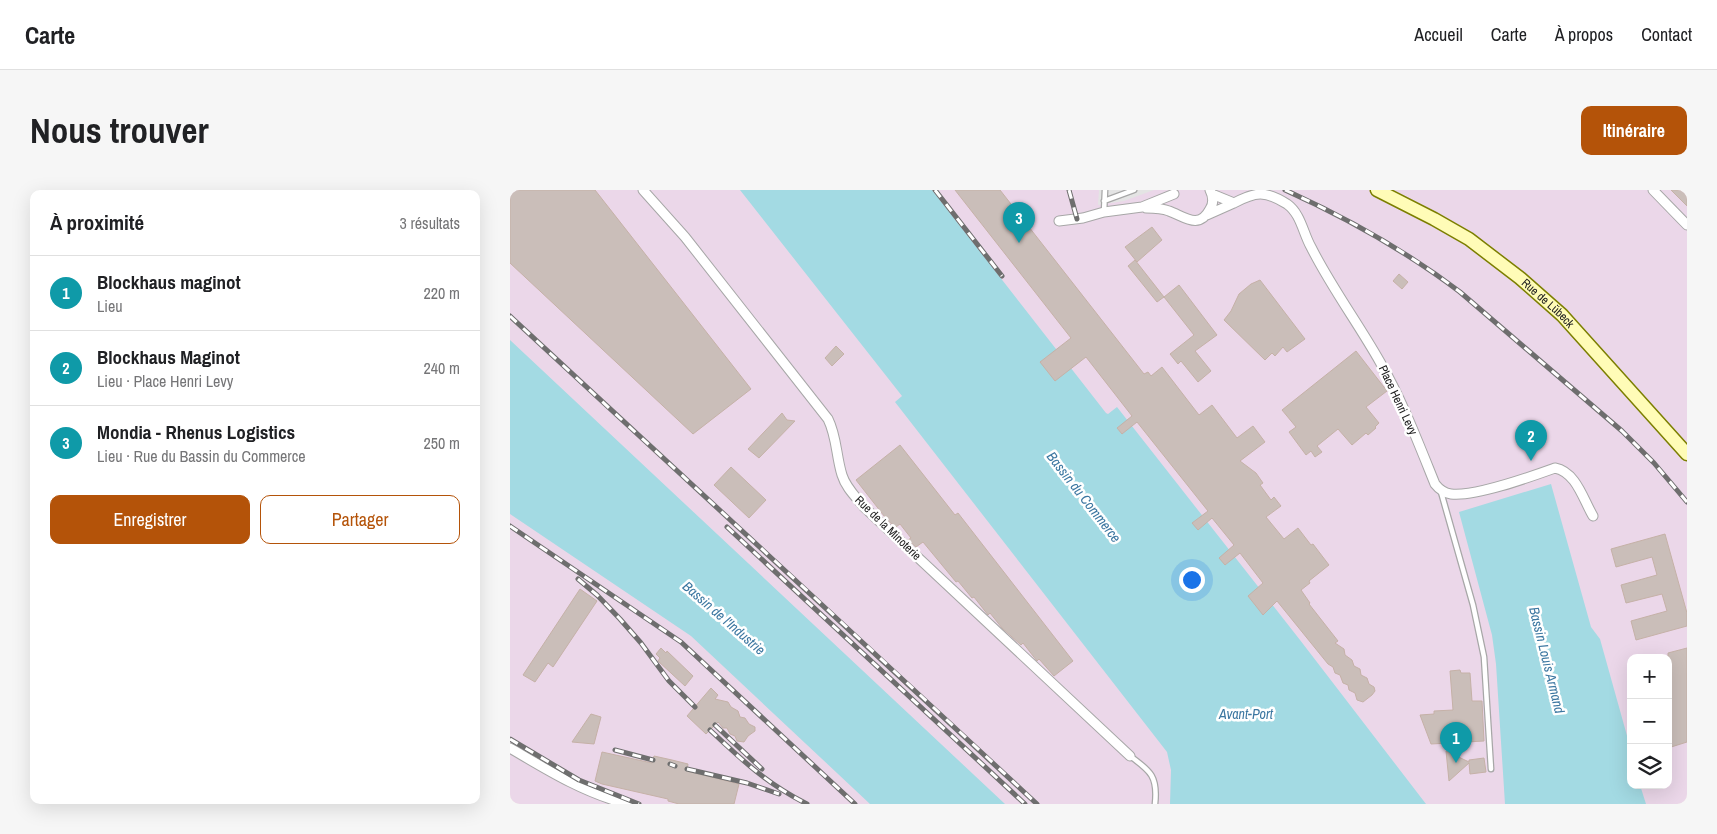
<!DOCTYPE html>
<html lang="fr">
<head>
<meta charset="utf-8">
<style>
  :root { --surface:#fff; --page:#f6f6f6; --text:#202124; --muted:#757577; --line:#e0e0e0; --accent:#b45309 }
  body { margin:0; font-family:"Archivo Narrow",sans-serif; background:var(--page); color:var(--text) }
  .controls { position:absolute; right:15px; bottom:15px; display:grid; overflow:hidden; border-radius:10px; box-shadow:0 5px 20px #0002 }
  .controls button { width:45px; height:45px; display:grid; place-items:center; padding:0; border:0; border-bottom:1px solid var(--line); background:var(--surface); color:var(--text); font:25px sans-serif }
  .you { position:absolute; left:681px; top:389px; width:18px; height:18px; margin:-12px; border:4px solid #fff; border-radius:50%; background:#1a73e8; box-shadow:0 0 0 8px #1a73e833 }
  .badge { display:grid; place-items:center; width:32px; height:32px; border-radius:50%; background:var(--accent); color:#fff; font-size:16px; font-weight:700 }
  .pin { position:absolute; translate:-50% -41px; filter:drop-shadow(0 1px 2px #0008) }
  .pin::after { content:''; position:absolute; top:26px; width:18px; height:15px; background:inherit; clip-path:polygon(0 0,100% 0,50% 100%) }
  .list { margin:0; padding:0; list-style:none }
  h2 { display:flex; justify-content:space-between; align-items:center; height:65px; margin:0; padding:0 20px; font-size:21px }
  h2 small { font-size:16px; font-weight:400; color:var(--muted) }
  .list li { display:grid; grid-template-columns:32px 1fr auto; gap:15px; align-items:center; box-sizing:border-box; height:75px; padding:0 20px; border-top:1px solid var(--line) }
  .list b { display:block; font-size:19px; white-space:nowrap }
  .list p { margin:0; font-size:16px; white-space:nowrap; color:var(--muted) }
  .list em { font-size:16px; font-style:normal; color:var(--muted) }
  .actions { display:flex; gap:10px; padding:15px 20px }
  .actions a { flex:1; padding:11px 0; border:1px solid var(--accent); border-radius:10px; text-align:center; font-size:18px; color:var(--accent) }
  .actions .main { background:var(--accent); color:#fff }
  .icon { flex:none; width:28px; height:28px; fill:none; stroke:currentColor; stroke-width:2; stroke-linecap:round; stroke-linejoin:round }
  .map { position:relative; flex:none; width:1177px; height:614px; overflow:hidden; border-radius:10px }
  header { display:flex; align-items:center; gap:30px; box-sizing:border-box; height:70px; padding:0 25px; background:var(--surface); border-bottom:1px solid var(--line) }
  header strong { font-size:24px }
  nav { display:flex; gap:28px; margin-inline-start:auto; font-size:18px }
  .intro { display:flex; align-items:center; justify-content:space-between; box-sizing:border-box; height:120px; padding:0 30px }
  h1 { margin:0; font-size:35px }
  .button { padding:12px 22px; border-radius:10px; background:var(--accent); color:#fff; font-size:18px; font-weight:700 }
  main { display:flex; gap:30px; padding:0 30px }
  aside { flex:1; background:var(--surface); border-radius:10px; box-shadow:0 5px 20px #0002 }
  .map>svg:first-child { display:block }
</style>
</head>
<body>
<header>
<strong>Carte</strong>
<nav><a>Accueil</a><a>Carte</a><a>À propos</a><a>Contact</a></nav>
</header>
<div class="intro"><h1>Nous trouver</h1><a class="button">Itinéraire</a></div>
<main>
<aside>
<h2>À proximité<small>3 résultats</small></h2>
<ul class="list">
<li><span class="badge" style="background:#0f9aa8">1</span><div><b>Blockhaus maginot</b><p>Lieu</p></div><em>220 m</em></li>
<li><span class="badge" style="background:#0f9aa8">2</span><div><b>Blockhaus Maginot</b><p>Lieu · Place Henri Levy</p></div><em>240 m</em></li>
<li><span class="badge" style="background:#0f9aa8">3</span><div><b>Mondia - Rhenus Logistics</b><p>Lieu · Rue du Bassin du Commerce</p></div><em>250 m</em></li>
</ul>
<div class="actions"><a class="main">Enregistrer</a><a>Partager</a></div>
</aside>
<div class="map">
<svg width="1177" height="614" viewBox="0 0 1177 614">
  <rect width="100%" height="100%" fill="#f2ede6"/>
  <path fill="#ebd7e9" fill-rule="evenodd" d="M0,0H1177V614H0ZM1121,468H1158V595H1121Z"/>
  <path fill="#e4e4e4" d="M589,0H644L614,11L588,15Z"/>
  <path fill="#a3dae3" d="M230,0H422L596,223L598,224L607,217L790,450L916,614H660L661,580L657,562L385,212L392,206Z
    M0,150L495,614H360L181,446L0,324Z
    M1041,294L1081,437L1090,449L1121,560V595H1130L1136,614H995L986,474L982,445L949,322Z"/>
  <path fill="#cabeb9" stroke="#c5b1a7" d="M0,0H85L241,199L183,244L0,73Z
    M445,0H490L634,184L638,182L641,186L652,177L689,225L702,215L727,248L743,236L755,252L730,271L746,283L753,293L750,295L761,310L764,307L771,316L756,327L774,349L788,338L801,355L803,354L819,375L799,391L800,393L791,400L800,413L799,414L828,451L825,453L834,459L835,465L842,470L844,476L850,479L851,485L857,488L859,494L864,497L865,501L862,505L853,512L847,510L845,503L839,500L838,495L833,493L830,485L825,483L823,477L818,474L767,411L753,425L738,406L753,393L730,363L715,375L709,368L724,355L702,328L688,340L682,333L698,321L627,232L612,244L607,238L622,226L576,167L545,191L530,172L561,148Z
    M1161,0H1177V16Z
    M642,37L652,50L627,72L615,57Z
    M625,70L654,107L647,112L618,76Z
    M889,84L898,92L892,99L883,91Z
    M750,90L795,149L777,162L773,157L765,166L762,163L755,170L714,130L721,121L729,104L741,94Z
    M669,95L707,145L685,161L701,181L688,192L671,171L668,174L660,164L684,145L654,107Z
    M326,156L334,164L322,176L315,168Z
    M846,161L877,201L856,217L869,233L865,237L866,238L858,245L856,243L842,255L828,239L807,256L812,262L805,267L801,261L796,265L779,242L786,237L772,220Z
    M272,223L277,230L285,231L249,268L238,259Z
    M390,255L445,325L448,323L563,471L544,486L529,469L527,471L513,453L511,455L492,438L480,423L478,425L464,407L462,408L448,391L446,392L413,352L406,357L398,350L401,348L390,334L386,337L378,331L346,290Z
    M221,277L256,310L239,328L204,295Z
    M1155,344L1177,423V436L1126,450L1121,431L1157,421L1152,404L1116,413L1111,395L1147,385L1142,367L1106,377L1101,359Z
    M70,399L87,411L43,477L38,473L25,492L13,485Z
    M151,458L156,463L157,461L183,486L175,496L148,471L150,468L146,464Z
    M1177,458V552L1158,558V463Z
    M950,480L951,483H960L962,511H972L974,551L921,554L910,525L924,524V521L943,520L940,481Z
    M201,498L208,505L205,509L218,512L221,517L228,521L230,527L235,528L239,534L245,537V541L238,546L234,552L227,551L225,546L220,544L217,538H213L208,532L196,544L177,526Z
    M81,524L91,527L84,554L62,552Z
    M936,561L959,572V570L974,568L976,582L960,584L959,573L939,591Z
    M92,562L142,573L144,566L162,570L178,574L177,581L229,594L224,614H169L158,611V609L92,594L85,591Z"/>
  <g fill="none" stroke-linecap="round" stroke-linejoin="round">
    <defs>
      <path id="service" d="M594,11L624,0
        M594,22L595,0
        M931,302L963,415L974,467L981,579
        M620,566C641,581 648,587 645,614"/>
      <path id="minor" d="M133,0L175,47L318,229C327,247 326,266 332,285C336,298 346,307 354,317L620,566
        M1143,0L1177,35
        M724,13C745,2 755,0 777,14C791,24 793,43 801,57C821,97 848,133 870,172C892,210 908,252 925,294C929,299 933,303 941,304C965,307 1020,287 1045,278C1066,282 1073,309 1083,326
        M636,18C643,18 652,18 659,21C675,27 689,40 700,19C704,13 703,6 700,0
        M697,25L724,13L702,4
        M549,31L573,28L594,22L632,17L664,4
        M0,558C37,580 76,604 118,614"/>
      <g id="secondary">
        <path id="s1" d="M867,0L924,29L959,49L1010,88L1052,125L1177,264"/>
      </g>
    </defs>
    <use href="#service" stroke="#a7a7a7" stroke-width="7"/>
    <use href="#minor" stroke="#a7a7a7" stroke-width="11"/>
    <use href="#secondary" stroke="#7c7f00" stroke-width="15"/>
    <use href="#service" stroke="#fff" stroke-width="4.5"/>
    <use href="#minor" stroke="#fff" stroke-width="9"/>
    <use href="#secondary" stroke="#fffcb7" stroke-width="12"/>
    <defs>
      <path id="rail" d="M425,0L492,86
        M559,0L567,29
        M775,0C837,28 896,61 950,102L1112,241L1144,273L1177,312
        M0,126C175,289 352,450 527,614
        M0,336L171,452L345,614
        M217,337L515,614
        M68,389L87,405L110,429L131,453L159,491L185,517
        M205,535L252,579
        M200,540C233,571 256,593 297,614
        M0,549L69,590L129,614
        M105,560L143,570
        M160,574L165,576
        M177,579L237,593L269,604"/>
    </defs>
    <use href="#rail" stroke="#6e6e6e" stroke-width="5"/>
    <use href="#rail" stroke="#fff" stroke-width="3" stroke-dasharray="9" stroke-linecap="butt"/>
  </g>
  <g text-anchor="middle" stroke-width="5" stroke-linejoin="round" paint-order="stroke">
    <g font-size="12" fill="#202020" stroke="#fff">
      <text dy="4" stroke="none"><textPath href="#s1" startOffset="206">Rue de Lübeck</textPath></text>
      <text transform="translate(888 210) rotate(65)" y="4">Place Henri Levy</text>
      <text transform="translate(378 338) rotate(44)" y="4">Rue de la Minoterie</text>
    </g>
    <g font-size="14" font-style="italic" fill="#3c77a1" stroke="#fff">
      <text transform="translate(574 307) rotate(52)" y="5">Bassin du Commerce</text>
      <text transform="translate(214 428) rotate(41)" y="5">Bassin de l'Industrie</text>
      <text transform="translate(1037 470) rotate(76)" y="5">Bassin Louis Armand</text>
      <text x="736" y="529">Avant-Port</text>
    </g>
  </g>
</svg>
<div class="controls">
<button>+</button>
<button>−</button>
<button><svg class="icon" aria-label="layers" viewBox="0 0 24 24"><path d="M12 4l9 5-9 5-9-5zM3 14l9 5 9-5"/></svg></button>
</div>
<div class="you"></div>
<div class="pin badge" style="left:946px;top:573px;background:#0f9aa8">1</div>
<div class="pin badge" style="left:1021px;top:271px;background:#0f9aa8">2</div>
<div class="pin badge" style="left:509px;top:53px;background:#0f9aa8">3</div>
</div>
</main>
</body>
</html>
